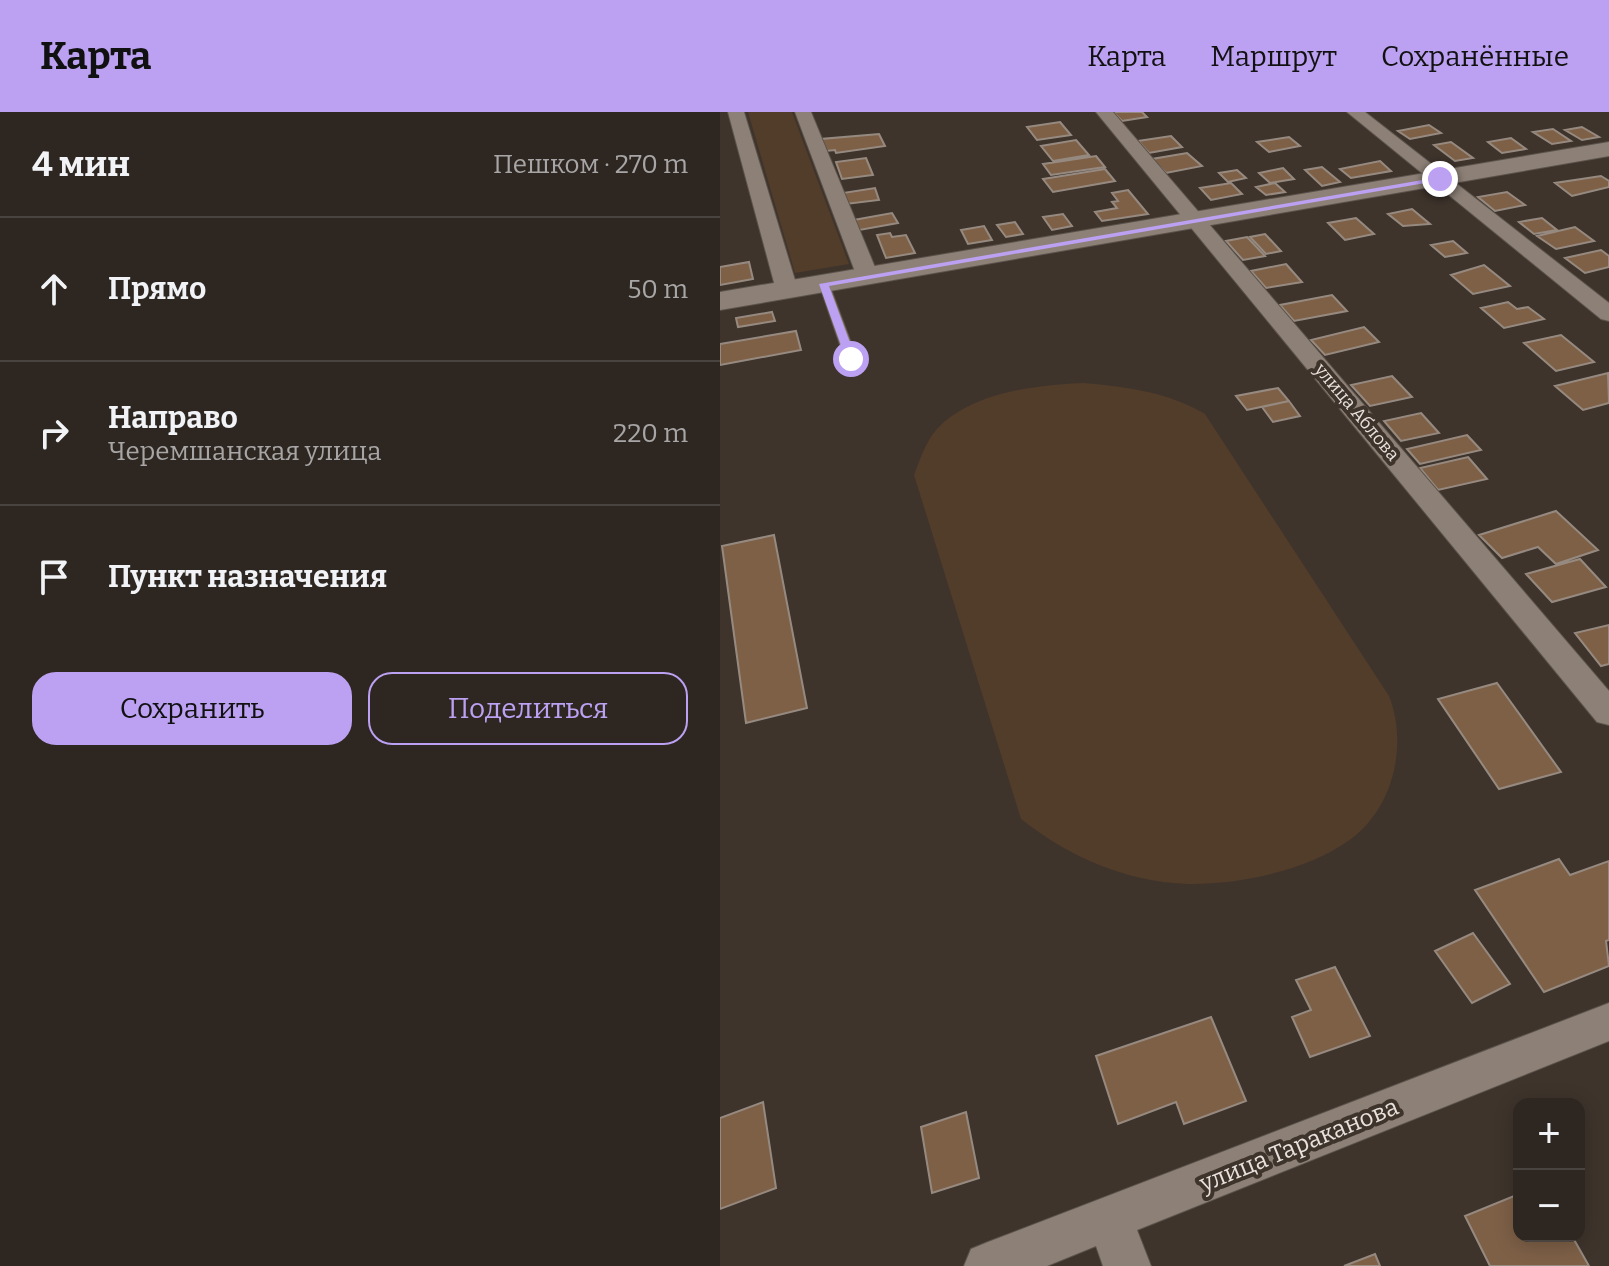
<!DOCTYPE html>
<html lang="ru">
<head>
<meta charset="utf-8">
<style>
  :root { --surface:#2e2721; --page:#3a332e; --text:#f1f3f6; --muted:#a7a5a5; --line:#49443f; --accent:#bca0f2 }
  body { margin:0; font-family:Bitter,serif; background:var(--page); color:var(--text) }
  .controls { position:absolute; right:24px; bottom:24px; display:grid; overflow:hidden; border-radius:16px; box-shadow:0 4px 20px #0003 }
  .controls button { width:72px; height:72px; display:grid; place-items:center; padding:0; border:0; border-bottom:2px solid var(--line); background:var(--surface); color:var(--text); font:40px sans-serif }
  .stop { position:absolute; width:24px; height:24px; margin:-18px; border:6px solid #bca0f2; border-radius:50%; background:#fff }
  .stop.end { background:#bca0f2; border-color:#fff; box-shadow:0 2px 8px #0008 }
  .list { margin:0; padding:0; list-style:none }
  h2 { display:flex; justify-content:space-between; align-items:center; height:104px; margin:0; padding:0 32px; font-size:34px }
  h2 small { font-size:26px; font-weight:400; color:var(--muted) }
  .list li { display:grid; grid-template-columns:52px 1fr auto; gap:24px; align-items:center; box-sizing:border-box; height:144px; padding:0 32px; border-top:2px solid var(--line) }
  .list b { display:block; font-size:30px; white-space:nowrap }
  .list p { margin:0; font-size:26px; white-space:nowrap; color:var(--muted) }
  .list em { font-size:26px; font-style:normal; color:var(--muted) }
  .actions { display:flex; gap:16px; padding:24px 32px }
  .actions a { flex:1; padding:18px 0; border:2px solid var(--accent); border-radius:24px; text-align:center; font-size:28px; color:var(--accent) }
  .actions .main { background:var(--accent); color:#111 }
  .icon { flex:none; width:44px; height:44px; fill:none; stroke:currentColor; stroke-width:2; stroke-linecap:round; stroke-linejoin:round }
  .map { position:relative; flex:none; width:889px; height:1154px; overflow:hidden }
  header { display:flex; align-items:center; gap:48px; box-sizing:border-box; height:112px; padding:0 40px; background:var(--accent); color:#111 }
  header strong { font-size:38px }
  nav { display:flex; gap:44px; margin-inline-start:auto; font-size:28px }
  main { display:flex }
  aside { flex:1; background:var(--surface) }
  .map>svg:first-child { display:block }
</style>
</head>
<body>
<header>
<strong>Карта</strong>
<nav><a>Карта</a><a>Маршрут</a><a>Сохранённые</a></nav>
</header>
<main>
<aside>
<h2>4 мин<small>Пешком · 270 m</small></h2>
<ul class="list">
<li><svg class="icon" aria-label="ahead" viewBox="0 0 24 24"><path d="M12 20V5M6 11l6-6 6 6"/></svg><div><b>Прямо</b></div><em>50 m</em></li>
<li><svg class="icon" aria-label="right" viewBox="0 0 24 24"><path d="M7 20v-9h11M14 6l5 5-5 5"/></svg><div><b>Направо</b><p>Черемшанская улица</p></div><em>220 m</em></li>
<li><svg class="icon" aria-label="arrive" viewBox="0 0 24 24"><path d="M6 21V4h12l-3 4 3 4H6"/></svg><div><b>Пункт назначения</b></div></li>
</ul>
<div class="actions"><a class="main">Сохранить</a><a>Поделиться</a></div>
</aside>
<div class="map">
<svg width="889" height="1154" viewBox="0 0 889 1154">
  <rect width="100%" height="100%" fill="#3e342c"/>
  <path fill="#523c2a" d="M28,0H72L129,152L75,161Z
    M364,271C407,275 448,280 485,302L669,584C688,632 674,695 631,727C589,758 520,773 468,772C406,770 349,745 301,707L194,363C200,348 205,331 216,318C251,280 316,273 364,271Z"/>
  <path fill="#7e6047" stroke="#968a80" stroke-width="2" d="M393,0H422L427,5L402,9Z
    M340,10L351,23L317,28L307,15Z
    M709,13L721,21L690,27L678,19Z
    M862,15L879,25L862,28L845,18Z
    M833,17L851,29L832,32L813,20Z
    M159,22L165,34L116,41L115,38L106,39L101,27Z
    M451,24L462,35L429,41L418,29Z
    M569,25L580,34L549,40L537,30Z
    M791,26L806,37L782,41L768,30Z
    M356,28L369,43L333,49L321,34Z
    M731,30L753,46L735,49L714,33Z
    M467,41L482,54L446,61L432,47Z
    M376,44L385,55L331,63L323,52Z
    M146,46L153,63L122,67L116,50Z
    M660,49L671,59L631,66L620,57Z
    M602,55L620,70L602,74L585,58Z
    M563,56L574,67L550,71L539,61Z
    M385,57L395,69L333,80L323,67Z
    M517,58L526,66L508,70L499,61Z
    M881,64L889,69V75L852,84L835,71Z
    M511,71L522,82L491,88L480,76Z
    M555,71L565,80L546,83L536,75Z
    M155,76L159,88L126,92L123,81Z
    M408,78L428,102L382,109L375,100L397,96L392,90L398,89L392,81Z
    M787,80L805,93L775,99L758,85Z
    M692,97L710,112L683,114L668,102Z
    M172,101L178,111L134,119L128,109Z
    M343,102L352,114L332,118L323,105Z
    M636,106L654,122L625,128L608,111Z
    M822,106L837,118L814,122L799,110Z
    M295,110L303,122L286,125L277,113Z
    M264,114L272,128L248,132L241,118Z
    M855,115L874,129L836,137L817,124Z
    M170,121L172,125L186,123L195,141L166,146L157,123Z
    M545,122L561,139L546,142L530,125Z
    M527,125L545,144L523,148L506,129Z
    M733,129L747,141L725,145L711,133Z
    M881,138L889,144V155L865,161L845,146Z
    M29,150L33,167L0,173V155Z
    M566,152L582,170L546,176L531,159Z
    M764,153L790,174L753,182L731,163Z
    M612,183L627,199L574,209L560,193Z
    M788,190L797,197L808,195L824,207L784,216L761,196Z
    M52,200L55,209L18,215L16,206Z
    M644,215L659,230L605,243L591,228Z
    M76,219L81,238L0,253V232Z
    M841,223L874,250L836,259L804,231Z
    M888,261L889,291L863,298L835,274Z
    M672,264L692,285L650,294L631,273Z
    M558,276L569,289L527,298L516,284Z
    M569,289L580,304L553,310L542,295Z
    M701,301L719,321L681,329L664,309Z
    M747,323L761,338L700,352L687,337Z
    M748,345L767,367L718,378L700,356Z
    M836,399L878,438L836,452L818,435L782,446L759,423Z
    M54,423L87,596L26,611L2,434Z
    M860,447L886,475L832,490L806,462Z
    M889,513V552L881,554L855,521Z
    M777,571L841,660L779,677L718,587Z
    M839,747L850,763L889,749V828L886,829L889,854L824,880L755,778Z
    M753,821L790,872L752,891L715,839Z
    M615,855L650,924L590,945L572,905L591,898L576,868Z
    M491,905L526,989L464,1012L456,990L398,1012L376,944Z
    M43,990L56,1076L0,1097V1006Z
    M246,1000L259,1066L212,1081L201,1015Z
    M799,1082V1124H852L869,1154H770L745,1104Z
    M655,1142L660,1154H624Z"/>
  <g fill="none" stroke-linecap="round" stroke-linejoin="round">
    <defs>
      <path id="lane" d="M100,170L109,172L137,247L135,249L125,247L99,172Z"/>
      <path id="street" d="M8,0H24L78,178L75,183H59L56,178Z
        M75,0H91L159,165L155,169L148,171L137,165Z
        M376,0H393L889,579V613L877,610Z
        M627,0H645L889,191V209L881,207Z
        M889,891V929L417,1118L431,1154H383L376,1134L327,1154H244L251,1137L268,1130Z"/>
      <path id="secondary" d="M889,30V44L0,198V180Z"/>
    </defs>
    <use href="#lane" stroke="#5c534c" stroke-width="2"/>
    <use href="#street" stroke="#5c534c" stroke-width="2"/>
    <use href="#secondary" stroke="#5c534c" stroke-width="2"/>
    <use href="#lane" fill="#8d8177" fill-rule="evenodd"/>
    <use href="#street" fill="#8d8177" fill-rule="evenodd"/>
    <use href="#secondary" fill="#8d8177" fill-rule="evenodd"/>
  </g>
  <path fill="#bca0f2" d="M720,65L723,68L109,174L136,247L131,250L126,247L99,172Z"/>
  <g text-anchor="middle" stroke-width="8" stroke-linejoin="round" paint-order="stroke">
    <g font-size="18" fill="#e8e1dc" stroke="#3e342c">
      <text transform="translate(637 300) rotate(50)" y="6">улица Аблова</text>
    </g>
    <g font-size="24" fill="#e8e1dc" stroke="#3e342c">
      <text transform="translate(579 1033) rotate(-22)" y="8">улица Тараканова</text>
    </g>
  </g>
</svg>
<div class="controls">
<button>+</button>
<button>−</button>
</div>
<div class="stop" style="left:131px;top:247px"></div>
<div class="stop end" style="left:720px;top:67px"></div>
</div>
</main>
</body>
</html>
